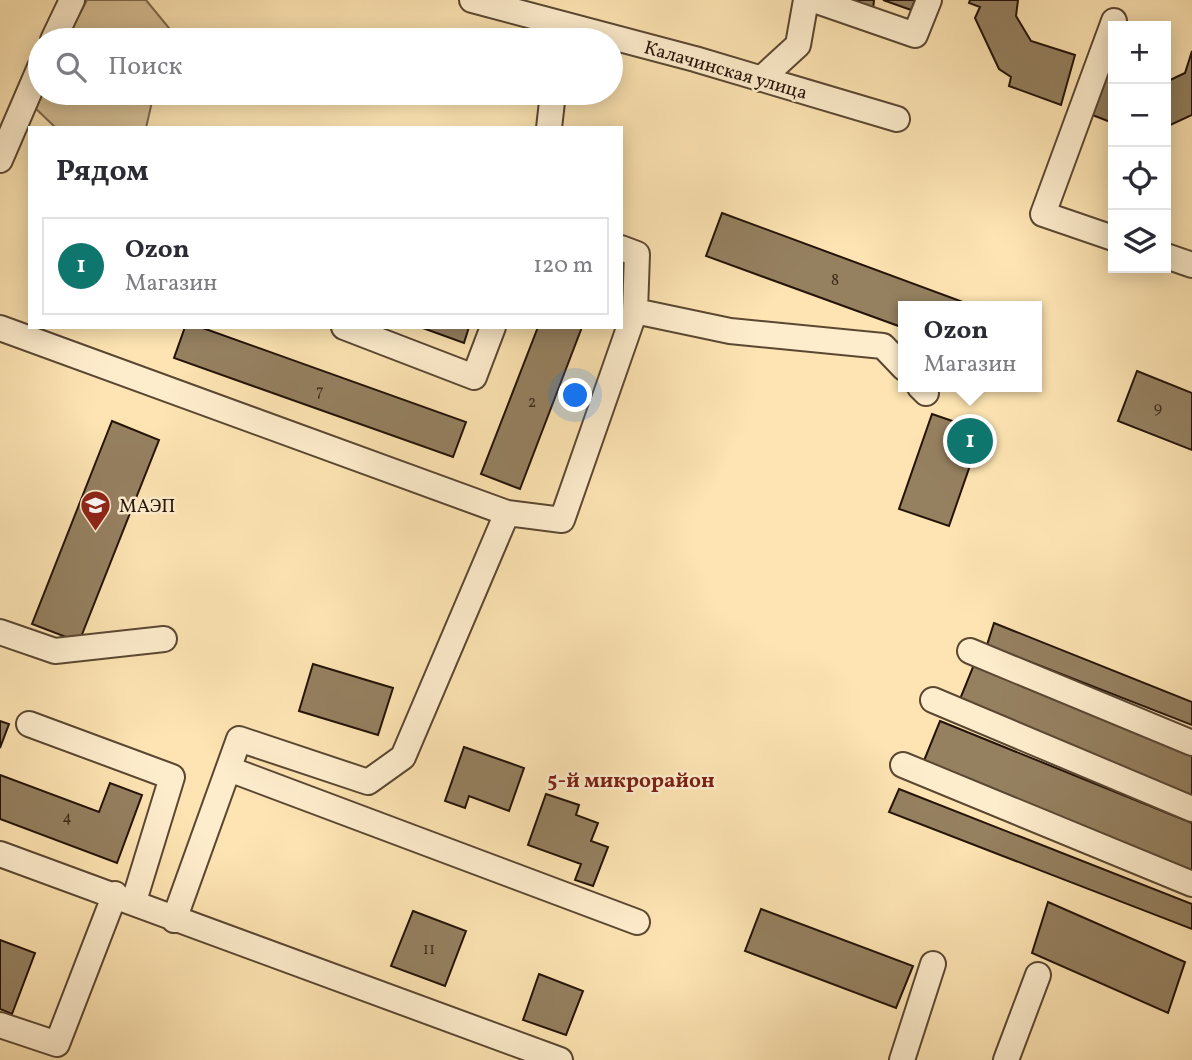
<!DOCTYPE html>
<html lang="ru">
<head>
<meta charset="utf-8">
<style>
  :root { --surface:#fff; --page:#f7f7f7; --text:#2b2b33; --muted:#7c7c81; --line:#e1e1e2; --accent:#0f766e }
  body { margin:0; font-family:Vollkorn,serif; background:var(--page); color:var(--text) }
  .controls { position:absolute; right:21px; top:21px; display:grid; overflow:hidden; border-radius:0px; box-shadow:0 4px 18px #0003 }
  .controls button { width:63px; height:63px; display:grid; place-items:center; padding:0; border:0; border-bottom:2px solid var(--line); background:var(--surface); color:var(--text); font:35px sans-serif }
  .you { position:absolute; left:576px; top:396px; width:24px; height:24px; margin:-18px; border:5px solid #fff; border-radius:50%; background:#1a73e8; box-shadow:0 0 0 10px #1a73e833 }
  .badge { display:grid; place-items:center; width:46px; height:46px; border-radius:50%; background:var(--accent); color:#fff; font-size:23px; font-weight:700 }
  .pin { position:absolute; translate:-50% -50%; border:4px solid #fff; box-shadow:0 2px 7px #0006 }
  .popup { position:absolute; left:898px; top:301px; width:144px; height:91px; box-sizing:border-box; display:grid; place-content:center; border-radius:0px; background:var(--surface); filter:drop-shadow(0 2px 5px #0005); font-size:23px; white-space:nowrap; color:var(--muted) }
  .popup b { font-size:26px; color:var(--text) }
  .popup::after { content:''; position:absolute; left:50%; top:100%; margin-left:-14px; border:14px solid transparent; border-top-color:var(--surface) }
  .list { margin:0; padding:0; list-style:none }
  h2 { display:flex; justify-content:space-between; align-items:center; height:91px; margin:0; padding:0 28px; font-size:30px }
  h2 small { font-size:23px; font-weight:400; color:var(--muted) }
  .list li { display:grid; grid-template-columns:46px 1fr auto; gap:21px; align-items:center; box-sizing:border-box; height:98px; margin:0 14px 14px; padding:0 14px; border:2px solid var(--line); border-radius:0px }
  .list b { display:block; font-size:26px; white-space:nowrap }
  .list p { margin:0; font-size:23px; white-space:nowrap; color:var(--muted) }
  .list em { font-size:23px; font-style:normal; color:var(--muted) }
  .icon { flex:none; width:38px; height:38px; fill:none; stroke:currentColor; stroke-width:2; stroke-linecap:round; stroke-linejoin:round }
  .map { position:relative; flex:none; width:1192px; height:1060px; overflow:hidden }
  .search { position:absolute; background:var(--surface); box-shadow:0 4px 18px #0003; left:28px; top:28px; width:595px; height:77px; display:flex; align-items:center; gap:18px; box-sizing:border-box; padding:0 24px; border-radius:38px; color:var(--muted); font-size:26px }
  .panel { position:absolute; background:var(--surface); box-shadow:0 4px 18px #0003; left:28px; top:126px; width:595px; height:203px; border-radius:0px }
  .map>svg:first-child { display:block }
</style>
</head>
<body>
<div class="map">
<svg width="1192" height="1060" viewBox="0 0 1192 1060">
  <rect width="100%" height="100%" fill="#fde4b2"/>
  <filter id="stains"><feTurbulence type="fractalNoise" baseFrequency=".00286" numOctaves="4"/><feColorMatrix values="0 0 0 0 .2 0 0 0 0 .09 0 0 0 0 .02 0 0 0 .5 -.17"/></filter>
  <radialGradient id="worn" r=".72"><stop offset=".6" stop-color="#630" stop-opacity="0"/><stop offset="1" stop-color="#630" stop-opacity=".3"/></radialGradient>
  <path fill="#d8c095" stroke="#7e6a4e" stroke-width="2" d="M87,0H146L169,28L167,40H66Z
    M40,93H154L146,128H56L32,105Z"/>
  <path fill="#958060" stroke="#241308" stroke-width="2" d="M851,0H874L873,10Z
    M883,0H915L911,10Z
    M970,0H1018L1016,16L1031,41L1075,55L1061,105L1009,86L1011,77L999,69L975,18L980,7L969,3Z
    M1192,51V115L1166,127V82L1185,73Z
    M1104,63L1113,66V123L1087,113Z
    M722,213L963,302L961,306H904V328L706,256Z
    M185,327H200L466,422L453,457L174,358Z
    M420,327H469L464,343Z
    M538,327H582L520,489L481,474Z
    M1137,371L1192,393V450L1118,421Z
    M932,414L982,431L949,526L899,509Z
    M112,421L159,440L79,642L32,624Z
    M994,623L1192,702V725L987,645Z
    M975,662L1192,751V799L958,704Z
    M313,664L393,688L378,735L299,711Z
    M0,721L9,724L0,748Z
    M940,721L1192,823V871L923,763Z
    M464,747L524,768L509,811L469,796L465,808L445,801Z
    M0,775L99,812L110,783L142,795L117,863L0,819Z
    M899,789L1192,904V929L889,812Z
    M546,794L579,805L576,815L598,823L591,841L608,847L593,886L575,880L581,864L528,845Z
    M1048,902L1185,962L1168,1013L1032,953Z
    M761,909L913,966L896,1008L745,951Z
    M413,911L466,931L445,986L391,966Z
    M0,940L35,953L12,1014L0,1009Z
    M539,974L583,991L566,1035L523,1020Z"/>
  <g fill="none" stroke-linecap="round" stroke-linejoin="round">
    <defs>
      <path id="minor" d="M472,0L695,59L897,119
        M814,0L915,35L929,0
        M53,40L72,0
        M761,79L798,45L806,0
        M549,128L553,93
        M0,160L40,67
        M1113,238L1043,214L1114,21
        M621,248L637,254L635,311
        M1166,256L1192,265
        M344,327L474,377L493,327
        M0,328L507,513L562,520L635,311L730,331L883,346L904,368
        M920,387L926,393
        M0,632L55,651L164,639
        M970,651L1192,743
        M933,700L1192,809
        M29,724L172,777L134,901
        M903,765L1192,884
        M229,769L637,922
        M0,854L560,1060
        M174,920L239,739L368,782L403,757L507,513
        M0,1025L57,1044L115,894
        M902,1060L933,964
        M1006,1060L1038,975"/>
    </defs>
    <use href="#minor" stroke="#5a4732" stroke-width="28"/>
    <use href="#minor" stroke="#feedcd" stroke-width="24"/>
  </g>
  <defs>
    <symbol id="school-pin" viewBox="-11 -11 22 30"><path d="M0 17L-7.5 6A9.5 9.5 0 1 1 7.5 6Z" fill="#8f2418" stroke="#feedcd"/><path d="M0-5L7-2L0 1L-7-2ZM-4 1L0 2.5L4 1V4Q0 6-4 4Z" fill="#fff"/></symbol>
  </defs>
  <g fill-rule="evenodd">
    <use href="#school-pin" x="78" y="488" width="35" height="47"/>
  </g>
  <g text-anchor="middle" stroke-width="5" stroke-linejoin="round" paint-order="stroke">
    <g font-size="16" fill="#402e1e">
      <text x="835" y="285">8</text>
      <text x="320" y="396">7</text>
      <text x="532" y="407">2</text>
      <text x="1158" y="413">9</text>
      <text x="67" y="822">4</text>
      <text x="429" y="954">11</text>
    </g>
    <g font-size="19" fill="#241308" stroke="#feedcd">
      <text transform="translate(726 69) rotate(16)" y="7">Калачинская улица</text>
    </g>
    <g font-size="19" fill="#241308" stroke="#feedcd" text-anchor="start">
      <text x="119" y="512">МАЭП</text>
    </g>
    <g font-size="21" font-weight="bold" fill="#7a1f14" stroke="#feedcd">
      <text x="631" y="787">5-й микрорайон</text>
    </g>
  </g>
  <rect width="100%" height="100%" filter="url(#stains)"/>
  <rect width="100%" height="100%" fill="url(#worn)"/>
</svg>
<div class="controls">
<button>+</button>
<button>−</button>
<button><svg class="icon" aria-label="locate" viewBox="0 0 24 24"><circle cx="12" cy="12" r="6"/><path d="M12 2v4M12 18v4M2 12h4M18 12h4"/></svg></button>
<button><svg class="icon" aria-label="layers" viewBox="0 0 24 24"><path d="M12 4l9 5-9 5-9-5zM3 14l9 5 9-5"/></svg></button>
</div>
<div class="you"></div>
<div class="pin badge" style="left:970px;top:441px">1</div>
<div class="popup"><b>Ozon</b>Магазин</div>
<div class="search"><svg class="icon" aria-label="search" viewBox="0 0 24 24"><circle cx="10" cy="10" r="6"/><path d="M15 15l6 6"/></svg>Поиск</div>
<section class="panel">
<h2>Рядом<small></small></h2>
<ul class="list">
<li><span class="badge">1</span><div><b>Ozon</b><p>Магазин</p></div><em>120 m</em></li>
</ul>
</section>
</div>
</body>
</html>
